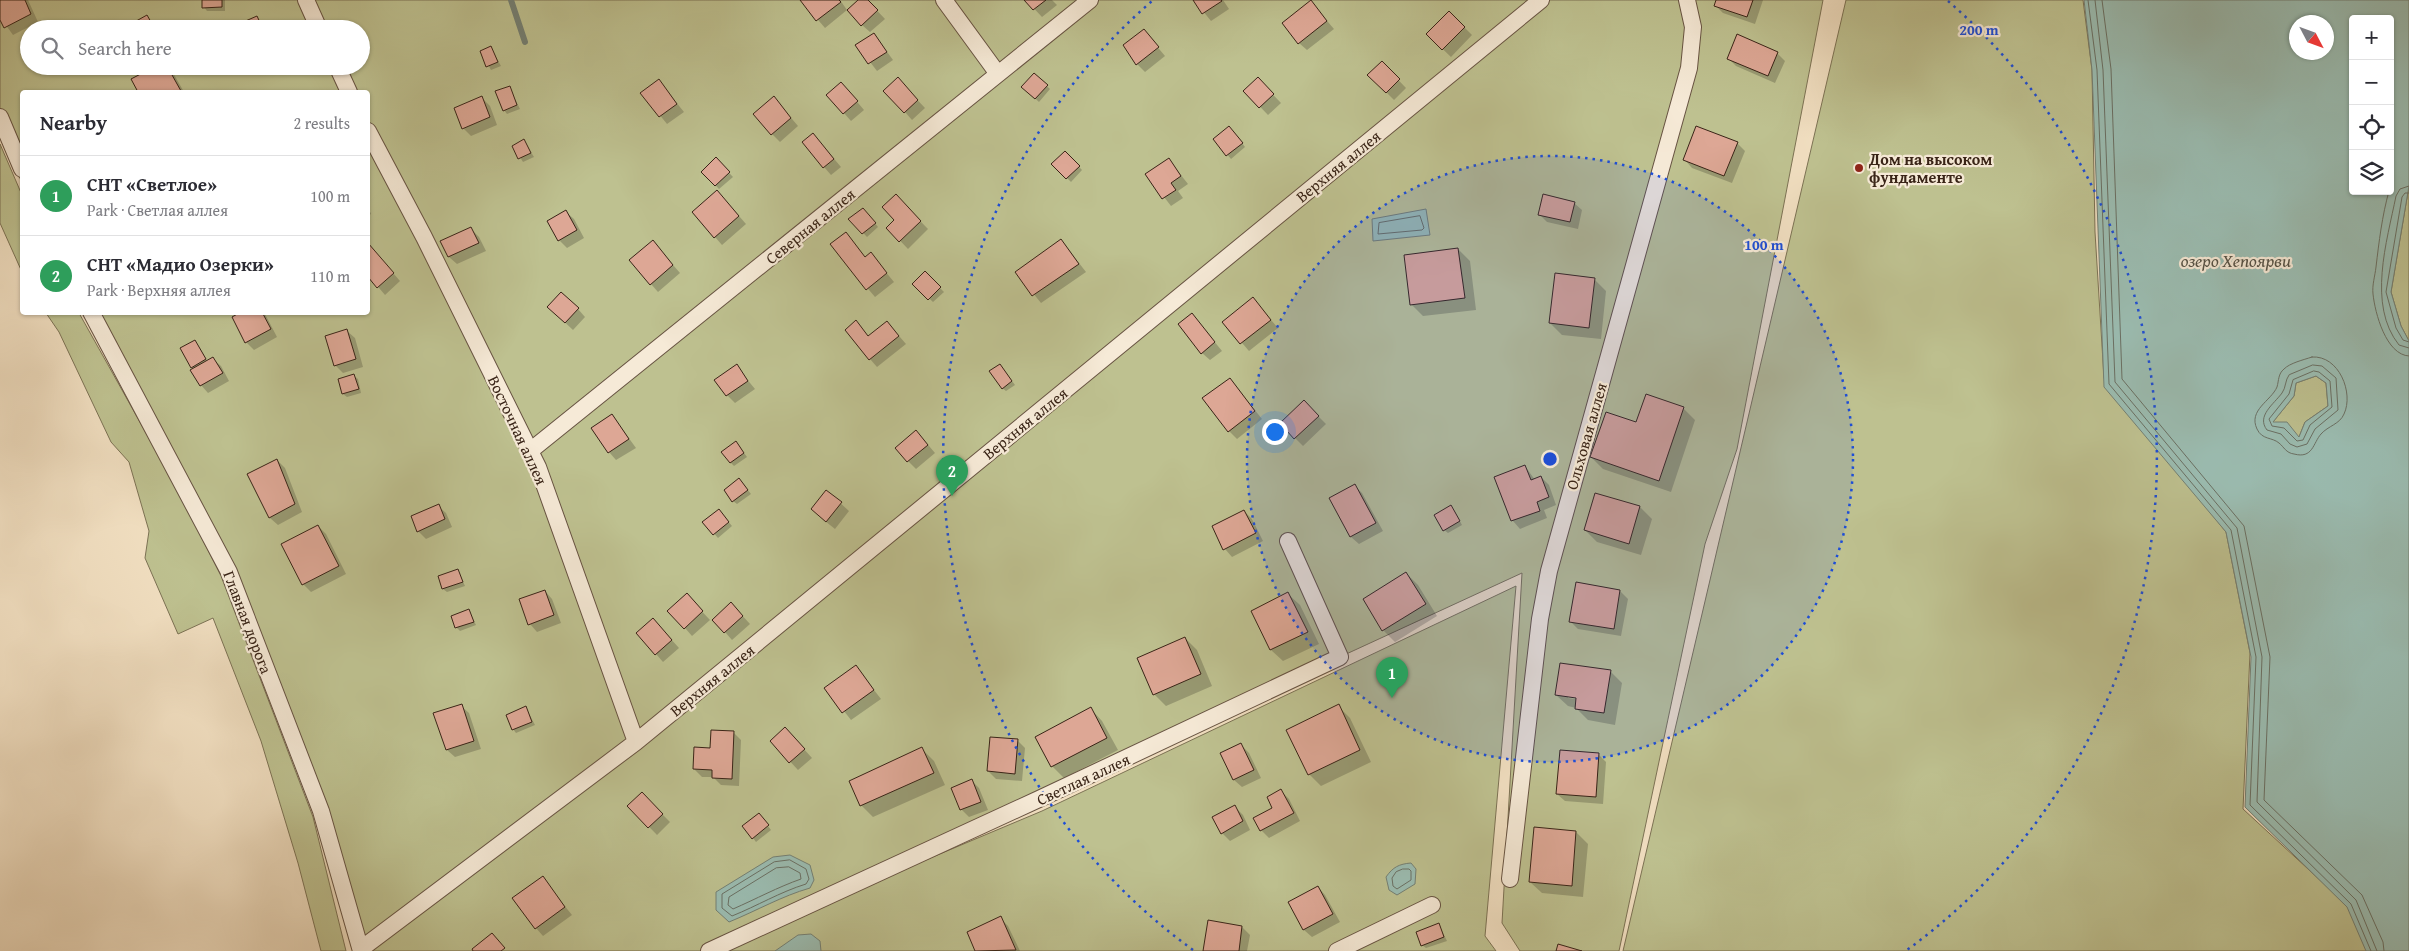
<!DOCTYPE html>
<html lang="en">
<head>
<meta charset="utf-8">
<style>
  :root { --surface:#fff; --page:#f7f7f7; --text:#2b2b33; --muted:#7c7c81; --line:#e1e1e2; --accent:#ea580c }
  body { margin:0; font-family:"Gentium Book Plus",serif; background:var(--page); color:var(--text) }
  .controls { position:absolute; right:15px; top:15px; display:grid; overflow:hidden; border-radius:5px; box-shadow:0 1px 4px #0004 }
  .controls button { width:45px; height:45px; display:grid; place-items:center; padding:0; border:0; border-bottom:1px solid var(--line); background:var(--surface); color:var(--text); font:25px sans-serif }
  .compass { position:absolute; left:2289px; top:15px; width:45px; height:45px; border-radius:50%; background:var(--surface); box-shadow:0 1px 4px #0004; rotate:131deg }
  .you { position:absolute; left:1274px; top:431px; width:18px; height:18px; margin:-12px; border:4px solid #fff; border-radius:50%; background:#1a73e8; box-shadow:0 0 0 8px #1a73e833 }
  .badge { display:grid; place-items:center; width:32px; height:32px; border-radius:50%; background:var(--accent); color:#fff; font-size:16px; font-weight:700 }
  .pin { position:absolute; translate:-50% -41px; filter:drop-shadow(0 1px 2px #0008) }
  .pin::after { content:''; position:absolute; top:26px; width:18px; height:15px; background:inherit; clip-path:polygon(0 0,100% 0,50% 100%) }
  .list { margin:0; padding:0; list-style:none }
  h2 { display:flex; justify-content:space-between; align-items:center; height:65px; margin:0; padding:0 20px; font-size:21px }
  h2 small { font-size:16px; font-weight:400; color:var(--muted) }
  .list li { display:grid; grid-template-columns:32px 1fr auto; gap:15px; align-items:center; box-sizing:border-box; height:80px; padding:0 20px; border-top:1px solid var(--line) }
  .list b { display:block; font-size:19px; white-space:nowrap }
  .list p { margin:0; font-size:16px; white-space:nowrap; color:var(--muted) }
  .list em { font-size:16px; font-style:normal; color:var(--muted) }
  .icon { flex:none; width:28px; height:28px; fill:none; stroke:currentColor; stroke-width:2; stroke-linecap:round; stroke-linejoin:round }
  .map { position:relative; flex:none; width:2409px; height:951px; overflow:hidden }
  .search { position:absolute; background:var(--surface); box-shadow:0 1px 4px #0004; left:20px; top:20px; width:350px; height:55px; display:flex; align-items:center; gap:12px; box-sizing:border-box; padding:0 18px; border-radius:28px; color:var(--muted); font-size:19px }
  .panel { position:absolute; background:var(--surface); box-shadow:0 1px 4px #0004; left:20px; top:90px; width:350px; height:225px; border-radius:5px }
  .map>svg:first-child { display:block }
</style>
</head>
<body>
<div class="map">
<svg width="2409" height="951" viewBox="0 0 2409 951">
  <rect width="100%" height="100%" fill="#f1dfc1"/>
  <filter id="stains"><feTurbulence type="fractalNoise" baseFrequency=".004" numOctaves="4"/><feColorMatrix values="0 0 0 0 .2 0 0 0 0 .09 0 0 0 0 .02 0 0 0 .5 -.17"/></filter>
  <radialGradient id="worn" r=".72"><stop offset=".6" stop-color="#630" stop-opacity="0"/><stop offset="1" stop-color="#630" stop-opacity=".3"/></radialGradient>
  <path fill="#bec190" stroke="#7c7254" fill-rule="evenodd" d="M0,0H1823L1737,449L1705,544L1619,951H1520L1502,923L1522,573L702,951H356L297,759L224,575L84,313L368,312V92H22V183L0,130ZM29,29H361V66H29Z
    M1846,0H2083L2092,70L2095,232L2104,378L2226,532L2250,653L2243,809L2347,905L2367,951H1623Z
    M0,144L22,195V272L0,223Z
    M2409,186V341L2401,326L2391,292Z
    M46,313H79L179,492L221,576L313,817L346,951H321L298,863L261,741L213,618L178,634L145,558L149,531L129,462L111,442L59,332Z
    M2316,376L2326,383L2328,406L2305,422L2299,437L2273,422L2294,396L2296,383Z
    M1516,586L1485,936L1496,951H709L1042,811Z"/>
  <path fill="#9bbdb2" stroke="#748074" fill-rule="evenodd" d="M2084,0H2409V186L2391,292L2401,326L2409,341V951H2366L2347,907L2245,807L2251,657L2226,532L2104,387L2092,70ZM2353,19H2390V191H2353ZM2326,22V52H2296V22ZM2316,376L2326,383L2328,406L2305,422L2299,437L2287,422H2273L2294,396L2296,383Z
    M1426,209L1430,235L1373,241L1372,219Z
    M790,855L810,865L814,880L810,888C782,896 756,911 729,922L716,910V892L773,857Z
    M1411,863L1416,869L1415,884L1397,895L1389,890L1386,877C1393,867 1399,864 1411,863Z
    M811,934L820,941L821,951H775L798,935Z"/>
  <path fill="#0003" fill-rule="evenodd" d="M0,0H28L38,22L13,35L0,17Z
    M203,0H225V11H207L204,7Z
    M801,0H840L847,10L825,28Z
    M860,0H867L885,19L870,32L862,25Z
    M1026,0H1052L1057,5L1042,17Z
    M1194,0H1223L1229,9L1211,21Z
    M1718,0H1763L1755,24L1723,13L1716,6Z
    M1311,2L1334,29L1307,50L1299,43Z
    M1449,12L1472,35L1451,57L1427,34Z
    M146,16L157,29H133Z
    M1144,31L1165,56L1145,72L1137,64Z
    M874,34L893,60L877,71L857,45Z
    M491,48L501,66L491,70L481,52Z
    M1777,53L1785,61L1775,83L1736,66L1728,58Z
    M1382,63L1406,88L1394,100L1369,75Z
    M158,66H168L172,71L184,92H139L133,80Z
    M1034,74L1050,89L1039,102L1023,87Z
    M1258,79L1281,103L1268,115L1245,91Z
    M659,81L684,112L667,124L642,93Z
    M509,87L520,109L507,114L504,110Z
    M905,87L925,108L912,120L905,112Z
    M848,91L864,110L851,121L828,95Z
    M482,98L490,106L497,125L471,136L463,128Z
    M781,106L798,126L780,142L772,134Z
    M1233,131L1245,147L1231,159L1215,140Z
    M813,134L841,167L831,175L824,167Z
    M524,141L534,157L523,162L513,146Z
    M1737,143L1745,151L1732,183L1692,168L1685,160Z
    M1065,152L1082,170L1071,182L1053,164Z
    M716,159L733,177L719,189L703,172Z
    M1169,160L1188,184L1178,191L1183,198L1171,206L1147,175Z
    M896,196L928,229L908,249L888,228L896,220Z
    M725,200L746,224L722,245L715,237Z
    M1574,203L1582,210L1578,229L1547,222L1539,214Z
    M368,207L371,214L368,216Z
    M566,212L574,219L584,238L567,248L559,240Z
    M867,213L878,227L867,237L850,219Z
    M471,229L479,237L486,251L457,264L449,257L442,242Z
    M1061,240L1086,272L1041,303L1016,272Z
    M853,242L866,258L871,254L894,282L875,297L831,245Z
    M368,244L400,281L385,295L368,275Z
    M1458,249L1470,261L1476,310L1423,316L1411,304Z
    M660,250L680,273L658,292L651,284Z
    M925,273L944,292L933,302L914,284Z
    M1594,279L1606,291L1601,339L1562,335L1550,323Z
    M1260,307L1278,328L1249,351L1224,322Z
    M578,309L585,317L573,330L556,314Z
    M244,312H264L277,337L254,350L246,342Z
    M1192,314L1222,351L1210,360L1202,353Z
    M856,322L869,337L887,322L906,344L877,367L870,359Z
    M347,331L355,338L363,367L343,373L335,365Z
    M195,341L208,362L213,359L221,366L229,381L208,393L201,385L192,367Z
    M736,366L755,389L735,403L727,395Z
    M1003,369L1015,385L1006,391L1002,388Z
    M354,376L358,379L361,393L347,397L343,394Z
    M1230,379L1262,419L1237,439L1229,431Z
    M1304,402L1326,424L1303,446L1295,438Z
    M1683,408L1695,420L1671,492L1603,469L1591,457L1637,424Z
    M612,415L636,448L616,460L609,452Z
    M924,440L935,453L916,469L908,461Z
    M739,446L747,457L734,466L730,462Z
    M277,460L285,468L302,512L278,525L270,518L248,474Z
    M1525,466L1535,480L1541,477L1549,485L1556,505L1544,510L1547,518L1520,529L1513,521L1496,478Z
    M743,484L751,494L737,504L733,501Z
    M1355,486L1362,493L1383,531L1359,544L1351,537L1330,499Z
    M827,491L849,511L835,529L820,517Z
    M1596,494L1640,507L1652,519L1641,555L1597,542L1585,530Z
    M438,506L446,513L452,527L426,539L418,531Z
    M1454,510L1462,525L1448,533L1444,530Z
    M1244,511L1252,519L1263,541L1232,557L1225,549Z
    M722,514L732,526L718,538L704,522Z
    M318,526L326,534L346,574L311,592L303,584Z
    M458,570L465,586L447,592L443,589Z
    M1406,573L1418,585L1437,616L1395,642L1383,630Z
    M545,591L552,599L561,623L537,632L530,624Z
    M1620,591L1628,599L1621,636L1578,629L1571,622Z
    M1288,594L1300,605L1319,644L1283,661L1271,650L1252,611Z
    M694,603L710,620L692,636L685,628Z
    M469,611L476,625L460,631L456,627Z
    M739,612L750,624L732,640L725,632Z
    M660,627L679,648L663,662L656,654Z
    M1185,638L1197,650L1212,686L1166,706L1154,694Z
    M856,667L881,699L851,720L826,688Z
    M1610,671L1622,683L1615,725L1588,720L1576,708L1568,706L1556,695ZM1568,696L1582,698V700L1568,698Z
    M461,706L469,713L481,749L455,757L447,750L435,714Z
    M1338,706L1350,718L1371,762L1321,786L1309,774Z
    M526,708L535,725L516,733L513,729Z
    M1091,709L1102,721L1118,750L1064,778L1052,766Z
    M734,733L741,740L739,786L721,785L713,777H702L694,769L711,749Z
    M793,737L812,758L798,770L772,742Z
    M1017,740L1025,748L1022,781L996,779L988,771Z
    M1241,745L1249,753L1261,778L1242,787L1234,780L1222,754Z
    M922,749L934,761L945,785L873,817L861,805Z
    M1598,754L1606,762L1603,804L1565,801L1557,794Z
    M972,781L979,788L988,810L969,817L961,809Z
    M1281,791L1289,799L1300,821L1269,838L1261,830Z
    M642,794L670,822L657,835L629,806Z
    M1235,807L1243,815L1250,830L1230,841L1222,833Z
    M762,818L771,830L756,842L753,838Z
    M1576,832L1588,844L1583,897L1542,893L1530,882Z
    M542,878L572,915L543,936L536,928Z
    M1318,887L1325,895L1340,922L1312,937L1304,930L1290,903Z
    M1000,918L1008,926L1020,951H977L968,933Z
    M1439,925L1447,941L1426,948L1422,945Z
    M1242,927L1250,935L1247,951H1204Z"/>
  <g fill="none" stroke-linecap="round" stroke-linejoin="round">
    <path stroke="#6a7064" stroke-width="1" d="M2088,0L2097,70L2109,384L2231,530L2256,657L2250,805L2351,904L2371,951
      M2095,0L2103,70L2115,382L2237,528L2262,657L2257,802L2356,900L2377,951
      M2102,0L2111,69L2122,379L2244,526L2270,657L2264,800L2362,895L2383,942L2384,951
      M2409,186L2400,189L2396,196C2387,241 2367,305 2399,345L2409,348
      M2389,191C2382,216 2379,242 2376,267C2375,276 2372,285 2373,294C2375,313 2386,355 2409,356
      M2409,193H2405L2402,197L2386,292L2396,328L2403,340L2409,342
      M1420,216L1424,228L1422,230L1378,234L1379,223Z
      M2312,357C2339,355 2354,393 2344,414C2340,424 2328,426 2321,434C2313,443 2313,459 2294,454C2286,453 2284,447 2279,443C2272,437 2262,440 2257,429C2248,410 2271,401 2277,387C2279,380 2278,374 2284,369C2290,363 2303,360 2312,357Z
      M2313,365L2322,366L2336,378L2338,410L2315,429L2307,444L2297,447L2290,444L2281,434L2267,430C2256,416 2274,404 2282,393C2286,388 2285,380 2289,375Z
      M2314,371L2319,372L2330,381L2332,407L2310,425L2303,440L2297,441L2284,428L2272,426L2269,419L2289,394L2293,380Z
      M790,860L806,869L809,879L806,884C780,892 757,906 732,916L722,908V894L774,862Z
      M789,867L800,873L801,879C778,887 756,899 733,909L728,905L729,897L776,868Z
      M1403,869H1409L1411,871V880L1397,889L1393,886L1392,878L1396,872Z"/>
    <path stroke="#748074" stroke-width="6" d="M511,0L525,42"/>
  </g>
  <path fill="#dda795" stroke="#392417" d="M0,0H25L31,14L4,28L0,20Z
    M202,0H222V7L202,8Z
    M800,0H839L841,2L816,21Z
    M858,0H868L878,10L861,26L847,10Z
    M1024,0H1046L1033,10Z
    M1193,0H1221L1222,1L1202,14Z
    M1311,0L1327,21L1298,44L1282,23Z
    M1716,0H1753L1747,17L1714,6Z
    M1449,11L1465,27L1442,50L1426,34Z
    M147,15L155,29H131L129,25Z
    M257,16L263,29H235L234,26Z
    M1144,29L1159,47L1136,65L1123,45Z
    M874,33L887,52L868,64L855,45Z
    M1737,34L1778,52L1768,76L1727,59Z
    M491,46L498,62L486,67L480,51Z
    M1382,61L1400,79L1386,93L1367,75Z
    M156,66H167L181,91L138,92L131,79Z
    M1034,73L1048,85L1035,99L1021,87Z
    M898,77L918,100L904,113L883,91Z
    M1258,77L1274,94L1259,108L1243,91Z
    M659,79L677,104L659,117L640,93Z
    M841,82L858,101L843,114L826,95Z
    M510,86L517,105L503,111L495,91Z
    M482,96L490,117L462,129L454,108Z
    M774,96L791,118L771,135L753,114Z
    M1229,126L1243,143L1226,156L1213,139Z
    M1696,126L1738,142L1724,176L1683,160Z
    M813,133L834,159L823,168L802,142Z
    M524,139L531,153L518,159L512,146Z
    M1065,151L1080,166L1066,179L1051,164Z
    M716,157L730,172L715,186L701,172Z
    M1169,158L1181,176L1171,183L1176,190L1162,199L1145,174Z
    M717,190L739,216L714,238L692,212Z
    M896,194L921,221L899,242L886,228L894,220L882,207Z
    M1543,194L1575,202L1570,222L1538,215Z
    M863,208L876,223L862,234L848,219Z
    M566,210L577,230L558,241L547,221Z
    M471,227L479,243L448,257L440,241Z
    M846,232L865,257L871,252L887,273L866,290L830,244Z
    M1061,239L1079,264L1032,296L1015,272Z
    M653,240L673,265L650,285L629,260Z
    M368,243L394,273L377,288L368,277Z
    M1458,248L1465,298L1410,305L1404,255Z
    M925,271L941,287L928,300L912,284Z
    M1555,273L1595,278L1589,328L1549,323Z
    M561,292L579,308L565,323L547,307Z
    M1253,297L1271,320L1240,344L1222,322Z
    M241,312H262L271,329L245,343L232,317Z
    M1192,313L1215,342L1201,354L1178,324Z
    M856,320L868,336L887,321L899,336L869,360L845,330Z
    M347,329L356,359L334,366L325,336Z
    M195,340L206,359L191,368L180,348Z
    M213,357L223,373L200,386L190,370Z
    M737,364L748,381L726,396L714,380Z
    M1000,364L1012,381L1002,389L989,371Z
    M354,374L359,389L342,394L338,379Z
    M1230,378L1255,411L1228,432L1202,398Z
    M1646,394L1684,407L1659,481L1590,457L1606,412L1636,422Z
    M1304,400L1319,416L1294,439L1280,423Z
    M612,414L629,439L608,453L591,428Z
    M916,430L928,445L907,462L895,448Z
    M736,441L744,453L730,463L721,452Z
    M277,459L295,504L269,518L247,474Z
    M1525,465L1531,480L1541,476L1549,497L1537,502L1540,511L1511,521L1494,477Z
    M739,478L748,490L732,502L724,490Z
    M1355,484L1376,523L1350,537L1329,498Z
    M826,490L842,502L826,522L811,509Z
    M1595,493L1640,506L1629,544L1584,530Z
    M439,504L445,519L417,532L411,516Z
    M1451,505L1460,521L1443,531L1434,515Z
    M719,509L729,522L713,535L702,522Z
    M1244,510L1256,533L1223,550L1212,526Z
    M318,525L339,566L302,585L281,544Z
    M458,569L463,582L442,589L438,576Z
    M1406,572L1426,604L1382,631L1363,599Z
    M1576,582L1620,590L1614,629L1569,622Z
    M545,590L554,615L528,625L519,599Z
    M1288,592L1308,632L1270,650L1251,611Z
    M687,593L703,611L684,629L667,611Z
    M731,602L743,616L724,633L712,620Z
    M469,609L474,622L455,628L451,616Z
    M653,618L672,640L655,655L636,633Z
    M1185,637L1201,674L1153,695L1137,658Z
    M1560,663L1611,670L1604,713L1575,709L1576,698L1555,695Z
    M856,665L874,690L842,713L824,688Z
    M462,704L474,741L446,750L433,713Z
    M1339,704L1360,750L1308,775L1286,730Z
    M526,706L532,722L512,730L506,715Z
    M1091,707L1107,738L1051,767L1035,737Z
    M785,727L805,749L789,763L770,741Z
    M711,730L734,731L732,779L712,778V770L693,769L694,747L710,748Z
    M990,737L1018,739L1015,774L987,771Z
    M1241,743L1254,770L1233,780L1220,753Z
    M922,747L934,773L860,806L849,781Z
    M1560,750L1599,753L1596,797L1556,794Z
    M972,779L981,802L960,810L951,788Z
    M1281,789L1294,813L1260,831L1253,818L1272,808L1267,797Z
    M642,792L663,814L648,828L627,806Z
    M1235,805L1243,821L1221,834L1212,817Z
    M759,813L769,825L752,839L742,826Z
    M1534,827L1576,831L1572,886L1529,882Z
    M543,876L565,907L535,929L512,898Z
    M1318,886L1333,914L1303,930L1288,902Z
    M1001,916L1016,950L975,951L967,932Z
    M1208,920L1242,926L1239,951H1203Z
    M1439,923L1444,937L1421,946L1416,932Z
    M492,933L505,948L501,951H473L472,949Z
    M1558,944L1582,951H1556Z"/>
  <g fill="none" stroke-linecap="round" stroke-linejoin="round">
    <defs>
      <path id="minor" d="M306,0L319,29
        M944,0L998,74
        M337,66L349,92
        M0,117L22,169
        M368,131L424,237L538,467L636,742
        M91,312L229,572L321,811L361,951
        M530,451L1090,0
        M1510,879L1540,619L1549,571L1689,68L1693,27L1687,0
        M361,949L636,742L1541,0
        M709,951L1039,799L1340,657L1288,541
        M1337,951L1432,905"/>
    </defs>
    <use href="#minor" stroke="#675342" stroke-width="18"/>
    <use href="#minor" stroke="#f6ead7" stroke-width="16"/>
  </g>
  <circle cx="1550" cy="459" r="303" fill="#1d4ed8" fill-opacity=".12"/>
  <g fill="none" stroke="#1d4ed8" stroke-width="2.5" stroke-dasharray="2.5 5">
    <circle cx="1550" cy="459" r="303"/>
    <path d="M1193 950A607 607 0 0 1 1152 1M1948 1A607 607 0 0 1 1907 950"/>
  </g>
  <circle fill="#8f2418" stroke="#f6ead7" stroke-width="2" cx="1859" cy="168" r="5"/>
  <g text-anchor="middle" stroke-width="4.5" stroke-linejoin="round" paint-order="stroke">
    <g font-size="16" font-weight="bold" fill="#392417" stroke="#f6ead7" text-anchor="start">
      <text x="1869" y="165">Дом на высоком<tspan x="1869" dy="18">фундаменте</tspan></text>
    </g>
    <g font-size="16" fill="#392417" stroke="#f6ead7">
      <text transform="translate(1338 166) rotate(-39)" y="6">Верхняя аллея</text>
      <text transform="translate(810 226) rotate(-39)" y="6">Северная аллея</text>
      <text transform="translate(1025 423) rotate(-39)" y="6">Верхняя аллея</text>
      <text transform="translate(518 430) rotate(65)" y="6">Восточная аллея</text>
      <text transform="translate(1586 436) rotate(-74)" y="6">Ольховая аллея</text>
      <text transform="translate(248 622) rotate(69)" y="6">Главная дорога</text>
      <text transform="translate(712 680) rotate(-39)" y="6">Верхняя аллея</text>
      <text transform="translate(1083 779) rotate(-25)" y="6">Светлая аллея</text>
    </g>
    <g font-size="18" font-style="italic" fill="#565246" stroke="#f6ead7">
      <text x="2236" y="267">озеро Хепоярви</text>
    </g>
  </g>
  <circle cx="1550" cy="459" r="8" fill="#1d4ed8" stroke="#f6ead7" stroke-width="2.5"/>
  <g font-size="15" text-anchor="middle" font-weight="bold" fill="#1d4ed8" stroke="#f6ead7" stroke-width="4.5" stroke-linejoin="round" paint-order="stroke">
    <text x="1979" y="35">200 m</text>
    <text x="1764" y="250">100 m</text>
  </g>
  <rect width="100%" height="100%" filter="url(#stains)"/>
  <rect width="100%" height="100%" fill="url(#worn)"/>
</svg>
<div class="controls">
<button>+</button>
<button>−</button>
<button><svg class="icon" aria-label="locate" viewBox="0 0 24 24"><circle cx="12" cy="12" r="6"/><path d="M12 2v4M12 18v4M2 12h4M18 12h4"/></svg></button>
<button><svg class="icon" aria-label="layers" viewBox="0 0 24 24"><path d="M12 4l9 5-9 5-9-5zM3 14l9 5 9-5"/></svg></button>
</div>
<svg class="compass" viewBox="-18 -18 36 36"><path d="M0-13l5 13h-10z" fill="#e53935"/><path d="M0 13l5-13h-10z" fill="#7c7c81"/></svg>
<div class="you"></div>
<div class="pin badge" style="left:1392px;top:698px;background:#2e9e5b">1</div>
<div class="pin badge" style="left:952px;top:496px;background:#2e9e5b">2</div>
<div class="search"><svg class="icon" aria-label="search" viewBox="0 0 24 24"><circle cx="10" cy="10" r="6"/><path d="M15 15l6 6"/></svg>Search here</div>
<section class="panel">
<h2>Nearby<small>2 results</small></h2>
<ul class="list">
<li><span class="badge" style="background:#2e9e5b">1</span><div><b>СНТ «Светлое»</b><p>Park · Светлая аллея</p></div><em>100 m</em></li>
<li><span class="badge" style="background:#2e9e5b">2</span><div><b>СНТ «Мадио Озерки»</b><p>Park · Верхняя аллея</p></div><em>110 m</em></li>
</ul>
</section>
</div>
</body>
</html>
